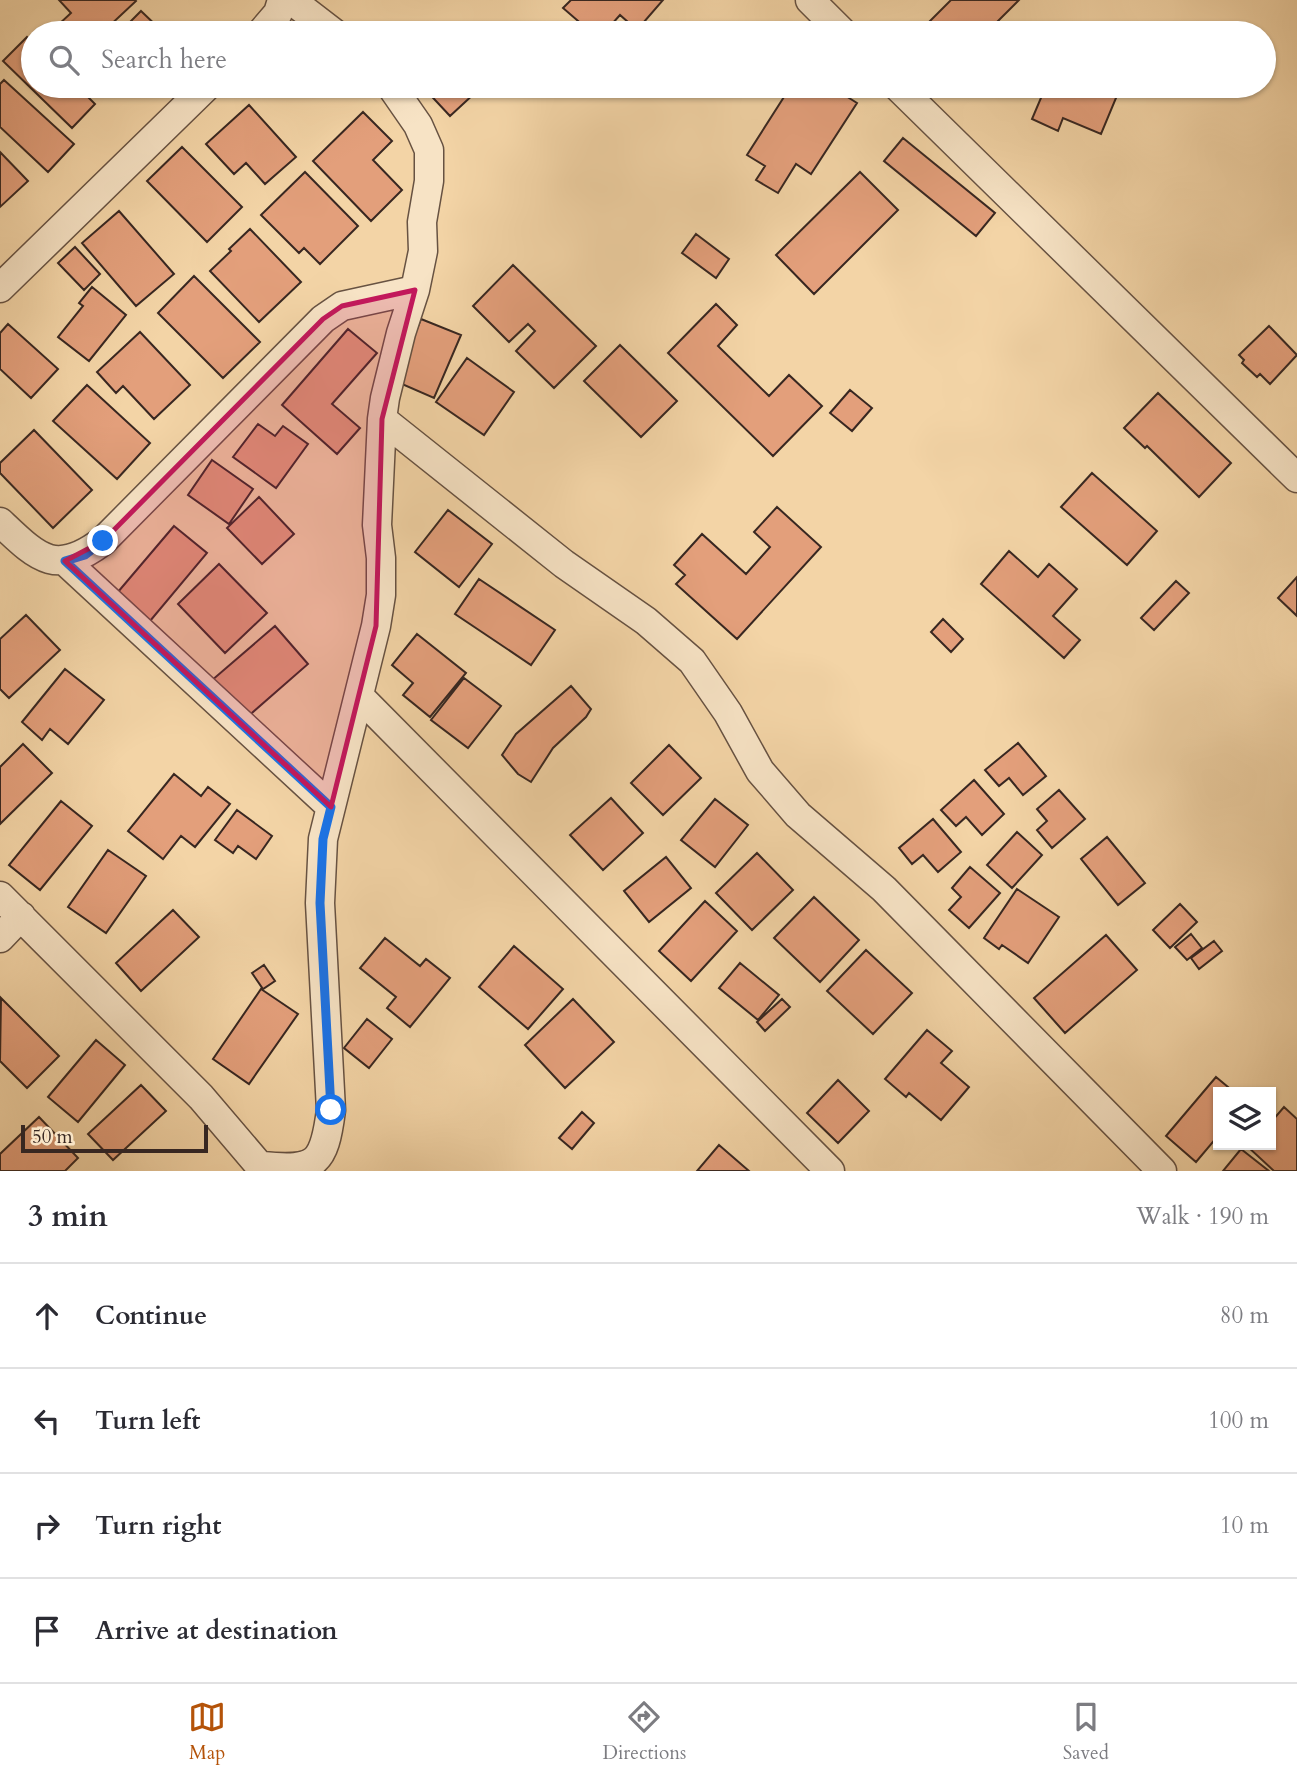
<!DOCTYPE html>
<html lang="en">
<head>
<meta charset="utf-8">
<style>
  :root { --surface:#fff; --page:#f2f2f3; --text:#2b2b33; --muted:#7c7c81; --line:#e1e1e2; --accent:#b45309 }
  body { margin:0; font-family:Cardo,serif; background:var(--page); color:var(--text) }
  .controls { position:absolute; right:21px; bottom:21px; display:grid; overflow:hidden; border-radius:0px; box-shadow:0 2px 5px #0004 }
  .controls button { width:63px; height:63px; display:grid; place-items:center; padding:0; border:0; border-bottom:2px solid var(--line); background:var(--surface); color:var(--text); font:35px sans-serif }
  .scale { position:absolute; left:21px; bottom:18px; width:187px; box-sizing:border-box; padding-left:7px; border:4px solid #382721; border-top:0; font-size:19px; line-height:24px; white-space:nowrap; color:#382721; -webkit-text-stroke:5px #f7e3c5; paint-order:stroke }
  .stop { position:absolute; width:21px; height:21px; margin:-16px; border:5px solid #1a73e8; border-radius:50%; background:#fff }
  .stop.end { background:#1a73e8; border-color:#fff; box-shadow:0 2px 7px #0008 }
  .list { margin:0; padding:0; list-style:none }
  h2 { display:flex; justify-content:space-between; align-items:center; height:91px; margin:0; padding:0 28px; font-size:30px }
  h2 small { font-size:23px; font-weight:400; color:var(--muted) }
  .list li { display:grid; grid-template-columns:46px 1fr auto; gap:21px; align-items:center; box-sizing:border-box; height:105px; padding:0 28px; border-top:2px solid var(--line) }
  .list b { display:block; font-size:26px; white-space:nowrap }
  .list em { font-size:23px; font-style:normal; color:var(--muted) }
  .icon { flex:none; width:38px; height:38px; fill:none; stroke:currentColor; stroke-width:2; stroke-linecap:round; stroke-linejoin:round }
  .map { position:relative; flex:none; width:1297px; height:1171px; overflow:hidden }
  .search { position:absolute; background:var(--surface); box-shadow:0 2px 5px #0004; left:21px; right:21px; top:21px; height:77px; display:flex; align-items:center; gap:18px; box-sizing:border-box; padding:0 24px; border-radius:38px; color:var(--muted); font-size:26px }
  .sheet { height:511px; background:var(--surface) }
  nav { display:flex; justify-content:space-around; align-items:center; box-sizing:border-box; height:98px; border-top:2px solid var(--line); background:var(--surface); font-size:19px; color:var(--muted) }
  nav a { display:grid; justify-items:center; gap:4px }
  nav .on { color:var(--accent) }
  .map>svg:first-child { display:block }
</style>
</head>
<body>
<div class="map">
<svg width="1297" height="1171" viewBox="0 0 1297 1171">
  <rect width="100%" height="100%" fill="#f3d4a6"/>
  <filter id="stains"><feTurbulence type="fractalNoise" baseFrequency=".00286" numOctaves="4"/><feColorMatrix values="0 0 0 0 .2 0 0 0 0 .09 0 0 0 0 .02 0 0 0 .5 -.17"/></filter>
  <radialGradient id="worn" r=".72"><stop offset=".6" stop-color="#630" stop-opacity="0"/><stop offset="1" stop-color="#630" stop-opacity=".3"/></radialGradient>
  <path fill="#e39f7b" stroke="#382721" stroke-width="2" d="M59,0H135L136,1L105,30L108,33H64L57,26L71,13Z
    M571,0H663L637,30L620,15L604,33H592L563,8Z
    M951,0H1019L986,33H918Z
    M141,11L164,33H141L130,22Z
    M27,37L33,43V86H77L95,104L72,128L3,61Z
    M4,80L74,144L48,172L0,127V84Z
    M422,86H470L476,92L450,116Z
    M791,86H830L857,103L811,174L796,164L778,193L756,180L765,166L747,155Z
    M1046,86H1121L1101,134L1063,118L1058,131L1032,119Z
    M249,105L296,157L265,184L246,163L234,174L206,144Z
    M363,112L392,141L373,160L402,190L371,221L313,161Z
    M903,138L995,213L976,236L884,161Z
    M182,147L242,207L207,242L147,181Z
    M0,152L28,181L0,207Z
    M305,172L358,226L320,264L304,248L299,253L261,215Z
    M860,172L898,210L814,294L776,255Z
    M119,211L174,274L136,306L82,243Z
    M250,229L301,282L259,322L210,271L231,251L229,249Z
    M696,234L729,259L716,278L682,253Z
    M75,247L100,274L84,290L58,263Z
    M513,265L596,346L554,388L516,351L535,331L528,324L509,342L473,306Z
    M194,276L260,342L223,378L158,313Z
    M92,287L126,315L89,361L58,337L83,306L79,303Z
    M716,304L737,325L718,346L769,396L789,375L822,406L773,456L668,353Z
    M421,319L461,335L434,398L395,381Z
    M8,324L58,369L31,398L0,369V333Z
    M1269,326L1297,355L1270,384L1260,374L1257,377L1242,363L1244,360L1239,355Z
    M348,329L377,353L332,404L360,428L337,454L282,405Z
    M140,332L190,385L154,419L123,386L116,393L97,372Z
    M620,345L677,401L641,437L584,381Z
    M467,358L514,392L484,435L436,402Z
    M87,385L150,443L117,479L53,421Z
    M850,390L872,408L852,431L830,413Z
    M1158,393L1231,463L1199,497L1147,446L1145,448L1124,428Z
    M258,424L275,436L283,426L308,444L276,488L233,457Z
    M34,430L92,490L53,528L0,473V463Z
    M212,460L253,489L229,524L188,495Z
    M1092,473L1157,531L1127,565L1061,507Z
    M259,497L294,534L262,564L227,528Z
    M777,507L821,547L737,639L676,584L685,575L674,565L702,534L746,574L770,547L754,532Z
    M448,510L492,544L459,587L415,552Z
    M174,526L207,553L145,627L112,599Z
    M1009,551L1038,577L1049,564L1077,589L1053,616L1080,640L1064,658L981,584Z
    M219,564L267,613L225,653L178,604Z
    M1297,577V616L1278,598Z
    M479,579L555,630L531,665L455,614Z
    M1176,581L1189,593L1154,630L1141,618Z
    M26,615L60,650L9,698L0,689V639Z
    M943,619L963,639L951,652L931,632Z
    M275,626L308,664L245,719L211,681Z
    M417,634L466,673L430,717L403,695L413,683L392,665Z
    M65,669L104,700L68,744L50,729L42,740L22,722Z
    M464,678L501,706L468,748L431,720Z
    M571,686L591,709L586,717L553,748L531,782L518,774L502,755L516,734Z
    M1018,743L1046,776L1023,795L1009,778L999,786L985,770Z
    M23,744L52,773L0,824V767Z
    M669,745L701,778L663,815L631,783Z
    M174,774L201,796L208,787L230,804L195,847L181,836L163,859L128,831Z
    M974,780L1004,814L982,835L966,817L956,826L941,810Z
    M1059,790L1085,819L1052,848L1037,830L1047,821L1037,809Z
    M611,798L643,833L603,870L570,835Z
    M715,799L748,825L715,867L681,840Z
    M61,801L92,826L40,890L9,865Z
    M237,810L272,836L256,859L238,846L233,853L215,840Z
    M933,819L961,852L938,872L923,855L912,864L899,848Z
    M1017,832L1042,855L1012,888L987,865Z
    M1107,837L1145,883L1118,905L1081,859Z
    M108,850L146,876L106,933L68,907Z
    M757,853L793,890L752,930L716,893Z
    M666,857L691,888L649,922L624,891Z
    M970,867L1000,893L969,928L949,910L961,897L952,888Z
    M1017,889L1059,917L1028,963L1002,945L999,949L984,938Z
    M814,897L859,940L820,982L774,938Z
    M705,901L737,931L691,981L659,951Z
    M1180,904L1197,922L1170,948L1153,930Z
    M173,910L199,937L141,991L116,963Z
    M1191,934L1202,948L1187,960L1175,947Z
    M1106,935L1137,970L1065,1033L1034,998Z
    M385,938L420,966L426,959L450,978L410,1027L387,1008L396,997L360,968Z
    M1214,941L1222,951L1199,969L1191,958Z
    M514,946L563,989L528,1029L479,987Z
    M866,950L912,993L873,1034L827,991Z
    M740,963L779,995L758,1020L719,988Z
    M264,965L275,981L263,989L252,973Z
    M261,989L298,1014L249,1084L213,1059Z
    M1,998L59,1056L27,1088L0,1061Z
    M573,999L614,1042L565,1088L525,1045Z
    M782,999L790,1007L765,1031L757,1022Z
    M367,1019L392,1039L369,1068L344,1048Z
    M927,1030L952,1051L941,1063L969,1087L941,1120L909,1093L906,1097L885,1079Z
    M96,1040L125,1065L78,1122L48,1097Z
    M1216,1077L1234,1092H1218V1136L1196,1162L1166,1136Z
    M838,1080L869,1111L838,1143L807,1113Z
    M141,1085L166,1111L113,1160L88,1134Z
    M1284,1107L1297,1119V1171H1274L1248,1147L1251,1145H1271V1122Z
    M582,1112L594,1123L572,1149L559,1138Z
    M39,1117L78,1158L65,1171H0V1154Z
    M719,1145L749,1171H697Z
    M1241,1149L1269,1171H1223Z"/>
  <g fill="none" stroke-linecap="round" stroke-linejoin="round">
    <defs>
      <path id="minor" d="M291,0L334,33
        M810,0L843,33
        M261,33L278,13L282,0
        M897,86L1297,478
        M0,288L207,86
        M382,419L564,564L646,621L692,661L728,713L760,771L798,815L884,889L1162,1171
        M0,522C38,558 55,577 103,541L323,319L342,306L415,290
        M65,561L331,807
        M360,697L830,1171
        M0,896L201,1097L264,1171
        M0,938L21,916
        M262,1166C316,1171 324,1165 331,1110L320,903L323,839L376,626L381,595V558L377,525L382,419L385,398L401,333L415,290L423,251L422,222L429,181V150L418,125L391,86"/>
    </defs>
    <use href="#minor" stroke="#675242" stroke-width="31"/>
    <use href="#minor" stroke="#f7e3c5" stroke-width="28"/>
  </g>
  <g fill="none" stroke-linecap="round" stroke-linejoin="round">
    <path stroke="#1a73e8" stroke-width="9" d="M103,541L85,555L65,561L331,807L323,839L320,903L331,1110"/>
  </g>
  <path fill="#c2185b" fill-opacity="0.2" stroke="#c2185b" stroke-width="5" stroke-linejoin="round" d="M415,290L382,419L376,626L331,807L65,561L103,541L323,319L342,306Z"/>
  <rect width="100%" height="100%" filter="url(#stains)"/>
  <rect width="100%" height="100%" fill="url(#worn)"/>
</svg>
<div class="controls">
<button><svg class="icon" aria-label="layers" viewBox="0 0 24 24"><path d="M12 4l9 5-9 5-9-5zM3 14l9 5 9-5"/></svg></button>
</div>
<div class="scale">50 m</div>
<div class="stop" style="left:331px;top:1110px"></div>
<div class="stop end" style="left:103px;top:541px"></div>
<div class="search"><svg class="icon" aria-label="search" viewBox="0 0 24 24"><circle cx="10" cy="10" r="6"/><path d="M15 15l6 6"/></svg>Search here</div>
</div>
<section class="sheet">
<h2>3 min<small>Walk · 190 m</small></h2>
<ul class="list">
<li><svg class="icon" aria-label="ahead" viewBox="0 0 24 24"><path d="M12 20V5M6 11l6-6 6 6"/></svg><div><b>Continue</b></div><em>80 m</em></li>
<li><svg class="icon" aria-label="left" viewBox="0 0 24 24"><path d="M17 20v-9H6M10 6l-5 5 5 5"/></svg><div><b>Turn left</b></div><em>100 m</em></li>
<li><svg class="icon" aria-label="right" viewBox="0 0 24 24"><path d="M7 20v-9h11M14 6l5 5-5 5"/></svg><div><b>Turn right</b></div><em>10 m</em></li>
<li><svg class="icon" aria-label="arrive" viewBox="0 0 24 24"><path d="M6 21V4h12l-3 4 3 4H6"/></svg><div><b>Arrive at destination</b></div></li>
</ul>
</section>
<nav>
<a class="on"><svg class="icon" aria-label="map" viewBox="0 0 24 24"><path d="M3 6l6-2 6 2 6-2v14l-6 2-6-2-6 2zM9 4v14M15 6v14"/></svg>Map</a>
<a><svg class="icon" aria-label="directions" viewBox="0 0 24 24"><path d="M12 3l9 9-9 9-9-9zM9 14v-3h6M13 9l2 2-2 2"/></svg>Directions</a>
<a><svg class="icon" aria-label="saved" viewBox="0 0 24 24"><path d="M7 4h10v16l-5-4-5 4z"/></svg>Saved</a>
</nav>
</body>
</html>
